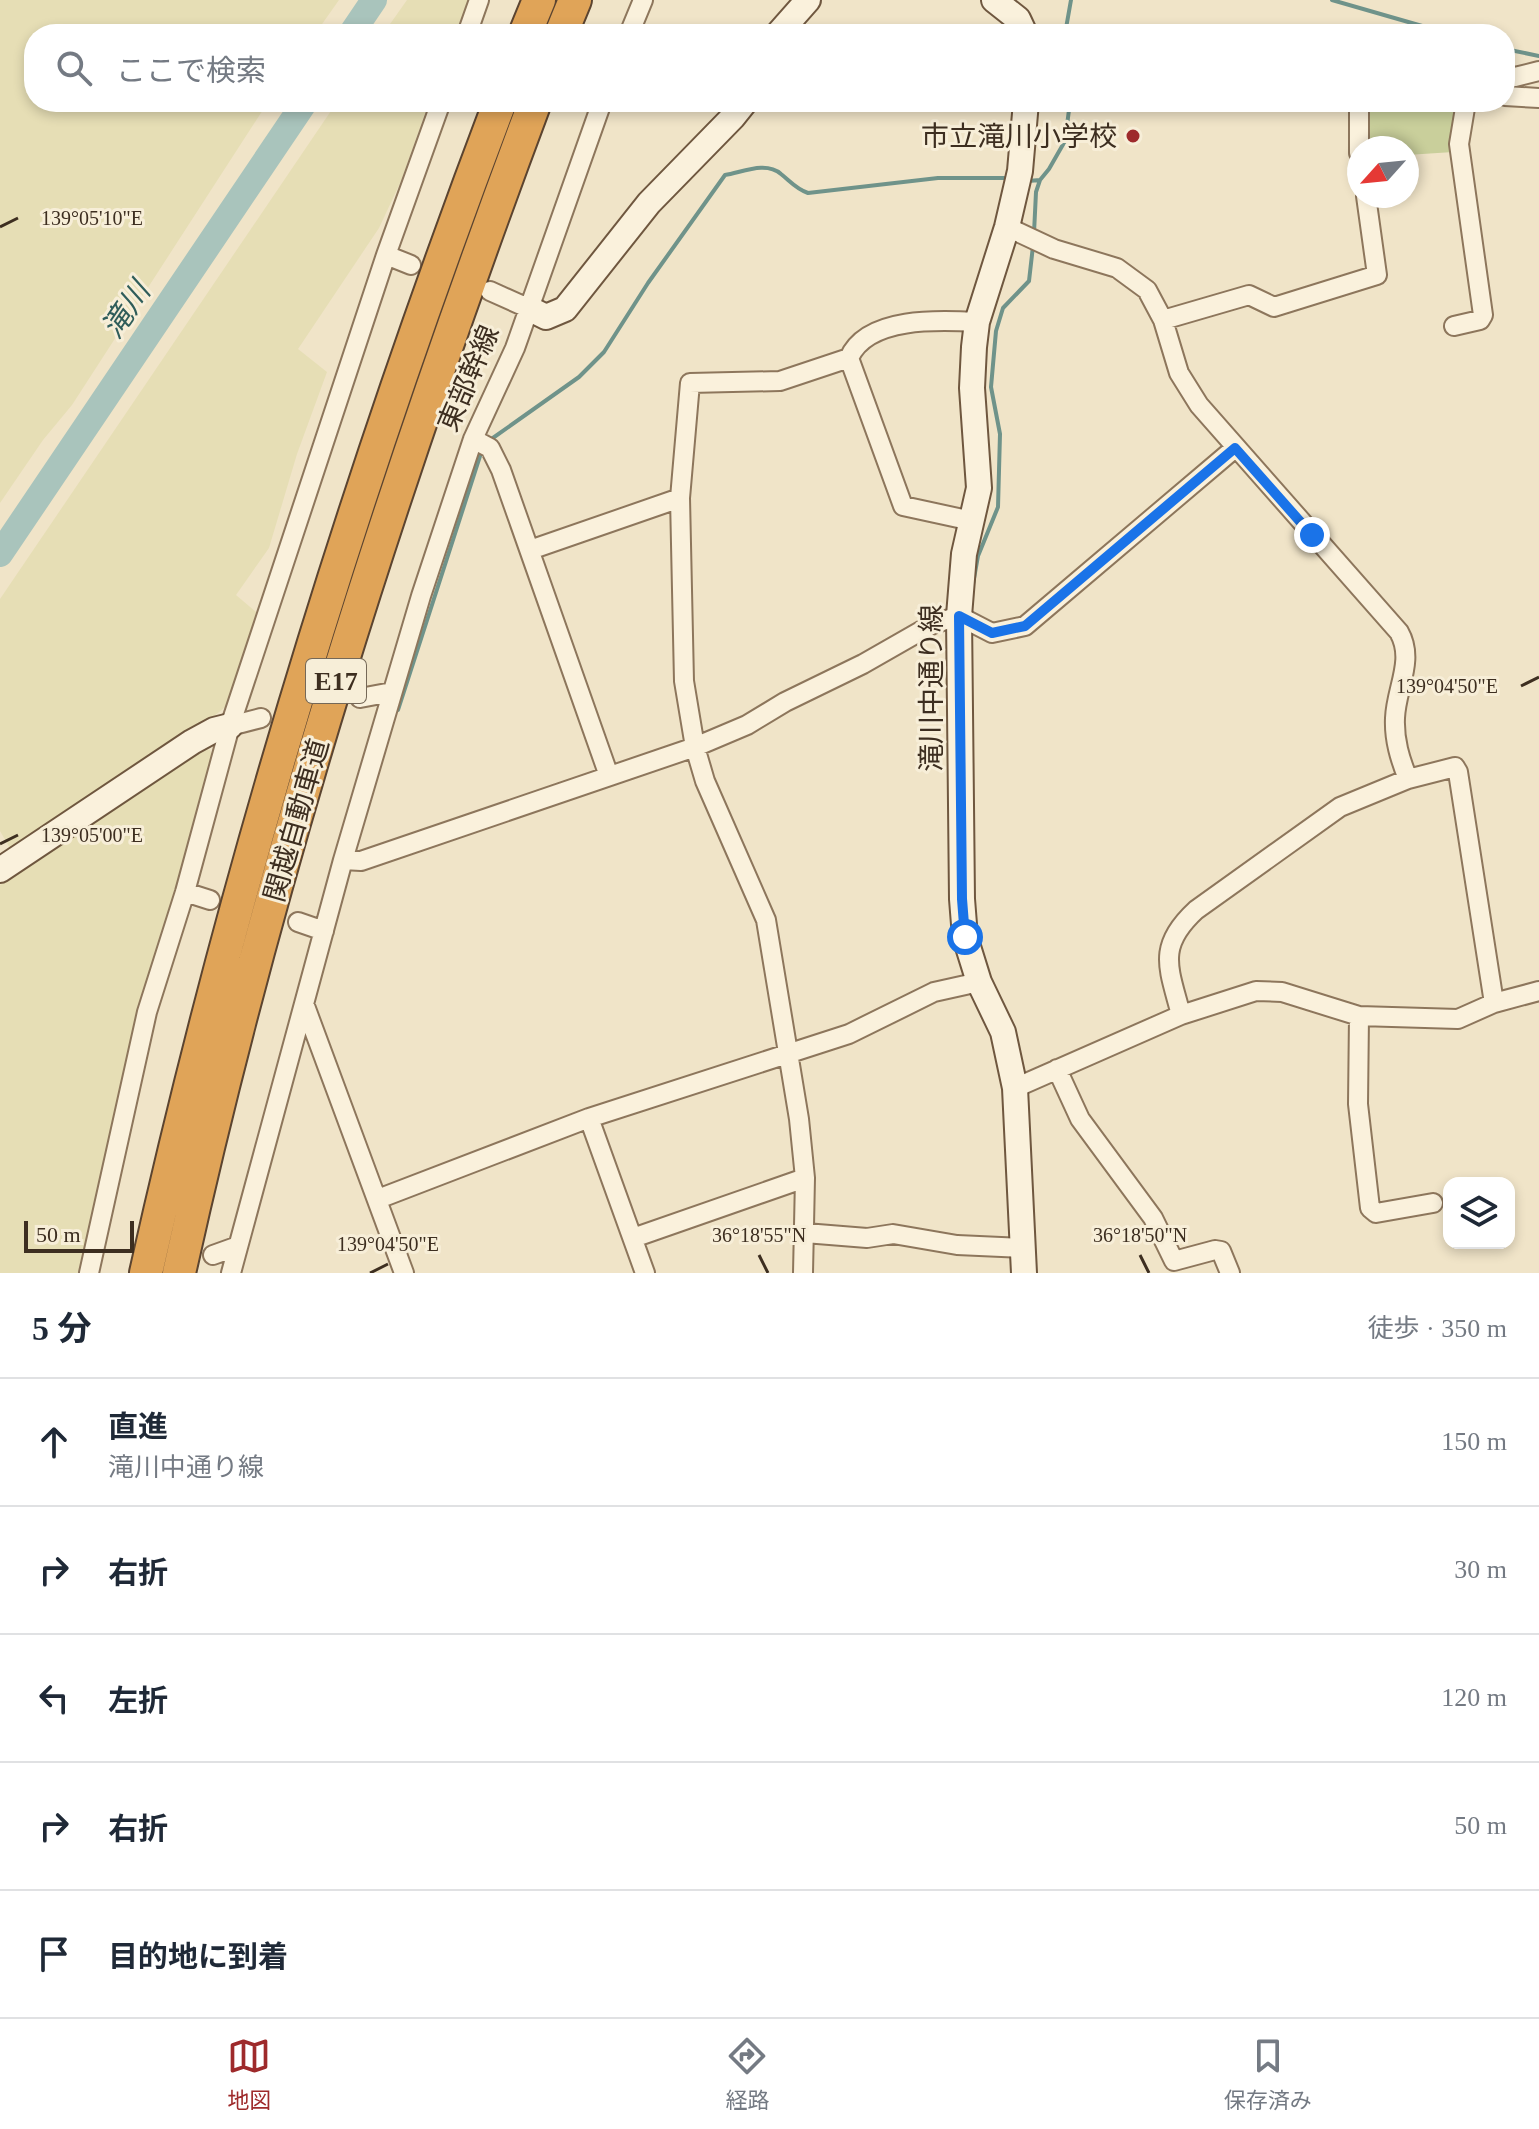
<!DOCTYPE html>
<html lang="ja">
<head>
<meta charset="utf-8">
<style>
  :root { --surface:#fff; --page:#f6f6f7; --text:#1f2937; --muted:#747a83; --line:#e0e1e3; --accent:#9e2a2b }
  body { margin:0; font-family:"Times New Roman","Noto Sans JP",serif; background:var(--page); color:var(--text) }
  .controls { position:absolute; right:24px; bottom:24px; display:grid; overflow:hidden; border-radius:16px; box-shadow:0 4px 12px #0003 }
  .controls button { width:72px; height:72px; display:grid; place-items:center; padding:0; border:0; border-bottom:2px solid var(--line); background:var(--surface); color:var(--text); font:40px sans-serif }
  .compass { position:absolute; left:1347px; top:136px; width:72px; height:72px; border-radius:50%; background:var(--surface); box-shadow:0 4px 12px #0003; rotate:243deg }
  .scale { position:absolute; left:24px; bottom:20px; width:110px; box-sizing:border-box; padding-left:8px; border:4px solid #3d2e20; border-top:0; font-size:22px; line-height:28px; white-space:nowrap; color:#3d2e20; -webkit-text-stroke:6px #f7eed8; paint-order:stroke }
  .stop { position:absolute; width:24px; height:24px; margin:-18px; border:6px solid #1a73e8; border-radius:50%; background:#fff }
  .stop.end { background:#1a73e8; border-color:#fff; box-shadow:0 2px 8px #0008 }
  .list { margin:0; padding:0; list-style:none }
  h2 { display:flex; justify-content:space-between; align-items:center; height:104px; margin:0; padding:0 32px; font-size:34px }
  h2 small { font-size:26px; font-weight:400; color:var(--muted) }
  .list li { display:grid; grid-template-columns:52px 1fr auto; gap:24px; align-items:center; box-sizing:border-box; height:128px; padding:0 32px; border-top:2px solid var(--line) }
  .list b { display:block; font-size:30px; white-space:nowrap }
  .list p { margin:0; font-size:26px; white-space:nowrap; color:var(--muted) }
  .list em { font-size:26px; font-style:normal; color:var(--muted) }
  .icon { flex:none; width:44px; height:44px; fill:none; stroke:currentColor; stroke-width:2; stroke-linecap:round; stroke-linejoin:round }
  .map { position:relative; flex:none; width:1539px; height:1273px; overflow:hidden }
  .search { position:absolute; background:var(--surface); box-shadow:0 4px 12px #0003; left:24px; right:24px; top:24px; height:88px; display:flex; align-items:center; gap:20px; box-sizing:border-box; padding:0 28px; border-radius:32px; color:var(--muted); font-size:30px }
  .sheet { height:744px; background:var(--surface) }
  nav { display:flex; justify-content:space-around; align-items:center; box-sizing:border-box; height:112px; border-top:2px solid var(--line); background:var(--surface); font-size:22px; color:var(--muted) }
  nav a { display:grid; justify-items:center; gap:4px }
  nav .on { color:var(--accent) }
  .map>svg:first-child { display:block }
</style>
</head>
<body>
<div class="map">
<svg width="1539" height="1273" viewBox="0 0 1539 1273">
  <rect width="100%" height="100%" fill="#f0e4c8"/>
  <path fill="#e6deb5" d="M0,0H339L315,34H34V102H268L72,405L43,440L0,503Z
    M407,0H469L455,34H383Z
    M337,102H429L401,181L379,228L298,349L327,372L297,454L269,548L236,595L256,612L236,687L229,704L208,721L11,850L0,831V599Z
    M205,749L210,750L213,758L145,994L78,1273H0V885Z"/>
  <path fill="#c9cf9b" d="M1367,102H1457L1450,139L1453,152L1407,155V148H1368Z"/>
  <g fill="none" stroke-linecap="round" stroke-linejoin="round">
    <path stroke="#6f938a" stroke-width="4" d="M1332,0L1450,34
      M1065,34L1071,0
      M1505,49L1539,56
      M1028,181L1040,180
      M1034,233L1036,192L1040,180L1049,169L1065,141L1070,102
      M490,440L579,377L604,352L648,283L725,175C743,172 766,161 781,174C791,182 796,189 808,193L938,178H1011
      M973,584L978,556L998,507L1000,434L991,387L996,331L1003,308L1029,281L1033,246
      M398,710L482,450"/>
    <path stroke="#a9c4bc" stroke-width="26" d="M351,34L374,0
      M0,554L305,102"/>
    <defs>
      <path id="street" d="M467,34L479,0
        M629,34L643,0
        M1505,76L1515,77L1539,71
        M1505,96L1539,98
        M1359,102V153
        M1007,227L1054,249L1117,268L1147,290L1163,320L1179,373L1199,405L1399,632C1415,660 1396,688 1395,718C1394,740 1400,759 1408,779
        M386,255L411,265
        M490,291L530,309
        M1163,320L1249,295L1274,307L1377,275L1366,196
        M1454,326L1480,320L1483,315L1459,144L1466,102
        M473,439L490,448L501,470L609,776
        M972,521L903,506L849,358C867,316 940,320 977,322
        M530,550L680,498
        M360,698L392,692
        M230,726L261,718
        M343,860L361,861L695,747L747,725L785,702L863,664L933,624L959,616L992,633L1025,626L1235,448
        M185,892L210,900
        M298,922L324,931
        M305,1006L404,1273
        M1181,1015C1169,968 1156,947 1196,910L1340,807L1408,779L1455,767L1458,772L1494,1003
        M1359,1016L1358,1104L1370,1208L1376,1213L1433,1203
        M1057,1069L1080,1119L1153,1218L1174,1261L1215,1250L1221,1251L1230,1273
        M1015,1088L1181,1015L1256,991L1282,992L1359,1016L1458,1019L1494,1003L1539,991
        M589,1118L645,1273
        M378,1199L589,1118L849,1034L934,992L979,982
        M805,1233L867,1238L893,1234L957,1245L1023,1248
        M633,1238L805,1178
        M213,1255L238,1246
        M89,1273L147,1012L185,892L230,726L386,255L441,102
        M231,1273L343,860L421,596L473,439L515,348L602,102
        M803,1273L805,1178L799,1119L766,920L705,781L695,747L684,681L680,498L690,383L780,381L849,358"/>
      <path id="secondary" d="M994,0L1018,19L1025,34
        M778,34L808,0
        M530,309L546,317L565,309L649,203L733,117L745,102
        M0,870L192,742L214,730L230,726
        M1024,1273L1015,1088L1003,1032L979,982L965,937L962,899L959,616L964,554L979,488L972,388L974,347L977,322L1007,227L1020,171L1026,102"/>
      <path id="highway" d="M525,34L539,0
        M561,34L575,0
        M146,1273C235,875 355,484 500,102
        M179,1273C267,874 392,484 535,102"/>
    </defs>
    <use href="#street" stroke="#8d765c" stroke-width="22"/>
    <use href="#secondary" stroke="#6f573f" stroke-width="28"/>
    <use href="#highway" stroke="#5b4430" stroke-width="36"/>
    <use href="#street" stroke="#faf1dc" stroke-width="18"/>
    <use href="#secondary" stroke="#faf1dc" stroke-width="24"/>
    <use href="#highway" stroke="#e0a458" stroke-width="32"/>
  </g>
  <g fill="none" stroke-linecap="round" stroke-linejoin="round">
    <path stroke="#1a73e8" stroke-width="10" d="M965,937L962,899L959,616L992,633L1025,626L1235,448L1312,535"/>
  </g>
  <path fill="none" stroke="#3d2e20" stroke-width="3" d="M0,227L18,218M1521,686L1539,677M0,844L18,835M759,1255L768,1273M1140,1255L1149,1273M370,1273L388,1264"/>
  <circle fill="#9e2a2b" stroke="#f7eed8" stroke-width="3" cx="1133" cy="136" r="8"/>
  <g text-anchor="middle" stroke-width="6" stroke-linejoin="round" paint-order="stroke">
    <rect fill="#f7eed8" stroke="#756857" stroke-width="2" x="306" y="659" width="60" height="44" rx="6"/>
    <g font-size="26" font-weight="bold" fill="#3d2e20">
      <text x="336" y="690">E17</text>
    </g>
    <g font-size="28" fill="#3d2e20" stroke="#f7eed8" text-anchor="end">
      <text x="1117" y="146">市立滝川小学校</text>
    </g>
    <g font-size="28" fill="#3d2e20" stroke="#f7eed8">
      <text transform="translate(468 378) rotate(-67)" y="10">東部幹線</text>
      <text transform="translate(931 688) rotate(-90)" y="10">滝川中通り線</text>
      <text transform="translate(296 820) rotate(-74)" y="10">関越自動車道</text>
    </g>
    <g font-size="30" font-style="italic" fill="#2f5d5a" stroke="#f7eed8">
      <text transform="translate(126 310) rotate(-56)" y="10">滝川</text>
    </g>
  </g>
  <g font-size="20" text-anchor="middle" fill="#3d2e20" stroke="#f7eed8" stroke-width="6" stroke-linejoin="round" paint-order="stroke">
    <text x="92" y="225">139°05'10"E</text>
    <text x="1447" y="693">139°04'50"E</text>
    <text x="92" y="842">139°05'00"E</text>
    <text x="759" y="1242">36°18'55"N</text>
    <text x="1140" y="1242">36°18'50"N</text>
    <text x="388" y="1251">139°04'50"E</text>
  </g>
</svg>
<div class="controls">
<button><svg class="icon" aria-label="layers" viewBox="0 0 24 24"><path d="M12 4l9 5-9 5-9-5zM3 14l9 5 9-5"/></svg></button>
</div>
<svg class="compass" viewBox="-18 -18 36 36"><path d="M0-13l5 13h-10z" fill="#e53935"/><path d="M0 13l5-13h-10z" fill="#747a83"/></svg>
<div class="scale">50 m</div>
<div class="stop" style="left:965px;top:937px"></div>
<div class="stop end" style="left:1312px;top:535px"></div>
<div class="search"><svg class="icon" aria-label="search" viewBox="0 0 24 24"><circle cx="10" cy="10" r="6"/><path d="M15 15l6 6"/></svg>ここで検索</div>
</div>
<section class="sheet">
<h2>5 分<small>徒歩 · 350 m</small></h2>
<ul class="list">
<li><svg class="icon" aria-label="ahead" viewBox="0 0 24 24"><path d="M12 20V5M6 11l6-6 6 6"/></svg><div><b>直進</b><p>滝川中通り線</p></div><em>150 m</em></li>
<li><svg class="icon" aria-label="right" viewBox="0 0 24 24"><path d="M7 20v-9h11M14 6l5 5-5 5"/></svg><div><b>右折</b></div><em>30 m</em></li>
<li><svg class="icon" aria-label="left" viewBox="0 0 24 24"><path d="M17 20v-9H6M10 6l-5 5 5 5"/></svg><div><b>左折</b></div><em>120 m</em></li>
<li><svg class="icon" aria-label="right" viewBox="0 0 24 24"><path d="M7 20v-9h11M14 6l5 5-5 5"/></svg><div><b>右折</b></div><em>50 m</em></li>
<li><svg class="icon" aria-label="arrive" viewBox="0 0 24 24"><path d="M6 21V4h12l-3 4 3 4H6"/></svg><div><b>目的地に到着</b></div></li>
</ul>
</section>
<nav>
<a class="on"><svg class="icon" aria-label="map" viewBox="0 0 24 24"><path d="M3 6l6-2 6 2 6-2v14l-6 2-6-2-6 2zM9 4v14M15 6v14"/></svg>地図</a>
<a><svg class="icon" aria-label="directions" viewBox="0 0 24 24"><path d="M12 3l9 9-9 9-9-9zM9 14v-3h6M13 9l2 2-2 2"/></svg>経路</a>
<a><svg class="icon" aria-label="saved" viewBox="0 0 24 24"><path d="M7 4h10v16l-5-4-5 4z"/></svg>保存済み</a>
</nav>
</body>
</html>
